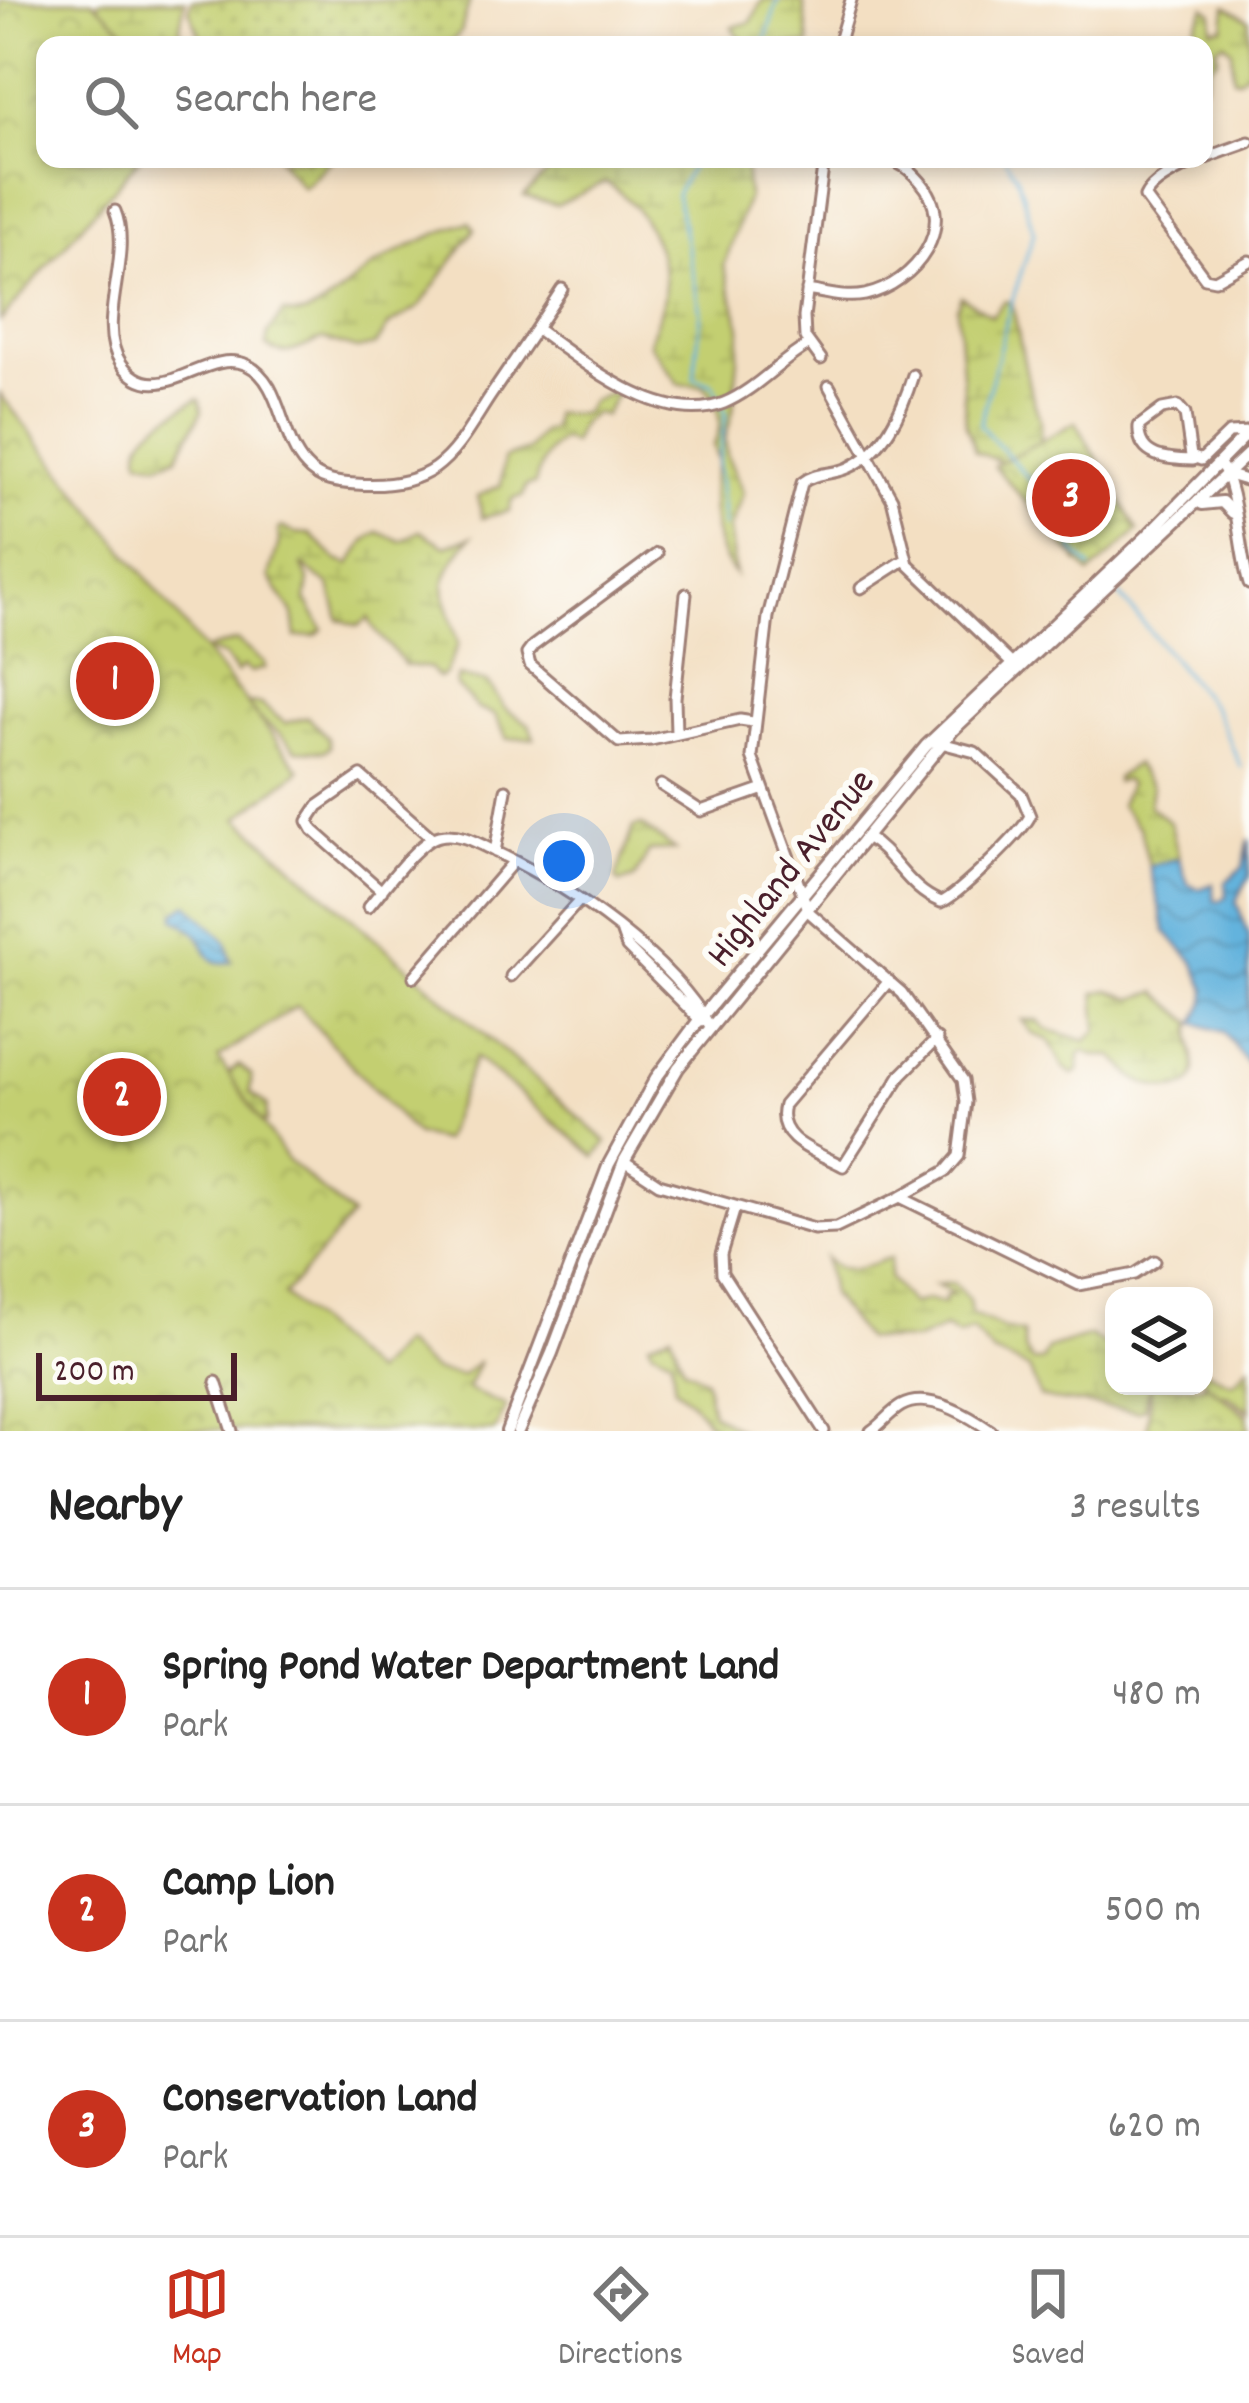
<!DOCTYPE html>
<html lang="en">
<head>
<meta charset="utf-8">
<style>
  :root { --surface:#fff; --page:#f2f2f2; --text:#222; --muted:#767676; --line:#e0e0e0; --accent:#c8321e }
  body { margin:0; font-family:Dekko,sans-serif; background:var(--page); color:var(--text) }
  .controls { position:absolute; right:36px; bottom:36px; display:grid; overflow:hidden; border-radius:24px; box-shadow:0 6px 18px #0003 }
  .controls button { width:108px; height:108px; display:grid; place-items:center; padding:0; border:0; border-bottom:3px solid var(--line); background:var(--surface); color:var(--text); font:60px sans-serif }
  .scale { position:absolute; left:36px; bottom:30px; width:201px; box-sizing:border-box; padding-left:12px; border:6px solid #4a1f2b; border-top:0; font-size:33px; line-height:42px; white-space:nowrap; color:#4a1f2b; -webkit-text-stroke:9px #fdfcf7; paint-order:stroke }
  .you { position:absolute; left:564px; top:861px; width:42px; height:42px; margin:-30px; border:9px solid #fff; border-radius:50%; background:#1a73e8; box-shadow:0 0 0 18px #1a73e833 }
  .badge { display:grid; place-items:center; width:78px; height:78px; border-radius:50%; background:var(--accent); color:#fff; font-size:39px; font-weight:700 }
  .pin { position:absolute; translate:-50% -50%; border:6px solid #fff; box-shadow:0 3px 12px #0006 }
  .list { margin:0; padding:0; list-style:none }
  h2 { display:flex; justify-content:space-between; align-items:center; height:156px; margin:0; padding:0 48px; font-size:51px }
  h2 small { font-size:39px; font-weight:400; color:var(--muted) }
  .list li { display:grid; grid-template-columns:78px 1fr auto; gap:36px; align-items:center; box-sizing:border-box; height:216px; padding:0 48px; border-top:3px solid var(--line) }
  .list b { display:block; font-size:45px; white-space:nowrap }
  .list p { margin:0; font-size:39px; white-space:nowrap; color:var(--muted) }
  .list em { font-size:39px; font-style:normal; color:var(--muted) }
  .icon { flex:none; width:66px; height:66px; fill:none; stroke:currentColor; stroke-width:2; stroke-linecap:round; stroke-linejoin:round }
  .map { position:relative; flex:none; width:1249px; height:1431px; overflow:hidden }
  .search { position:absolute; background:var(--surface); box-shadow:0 6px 18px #0003; left:36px; right:36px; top:36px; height:132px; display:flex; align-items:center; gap:30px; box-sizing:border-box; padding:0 42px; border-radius:24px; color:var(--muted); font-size:45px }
  .sheet { height:804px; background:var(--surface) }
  nav { display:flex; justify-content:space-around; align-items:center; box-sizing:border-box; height:168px; border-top:3px solid var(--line); background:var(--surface); font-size:33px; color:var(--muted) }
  nav a { display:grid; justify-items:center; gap:6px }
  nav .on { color:var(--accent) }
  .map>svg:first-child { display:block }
</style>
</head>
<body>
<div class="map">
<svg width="1249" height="1431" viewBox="0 0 1249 1431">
  <defs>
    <pattern id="grass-dots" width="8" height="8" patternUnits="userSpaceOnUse" patternTransform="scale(3)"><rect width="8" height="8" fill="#c3cf71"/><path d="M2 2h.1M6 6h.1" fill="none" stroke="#a9b162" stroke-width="1.8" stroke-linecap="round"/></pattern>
    <pattern id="wetland-marsh" width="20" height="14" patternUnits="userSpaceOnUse" patternTransform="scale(3)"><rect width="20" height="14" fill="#c3cf71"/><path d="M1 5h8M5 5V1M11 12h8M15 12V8" fill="none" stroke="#a9b162"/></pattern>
    <pattern id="park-crowns" width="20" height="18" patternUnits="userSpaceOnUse" patternTransform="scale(3)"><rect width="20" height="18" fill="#c3cf71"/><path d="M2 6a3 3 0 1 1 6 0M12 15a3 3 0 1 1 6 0" fill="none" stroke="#a9b162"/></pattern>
    <pattern id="water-waves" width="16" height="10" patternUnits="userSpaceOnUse" patternTransform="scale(3)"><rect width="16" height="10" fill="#63b3dd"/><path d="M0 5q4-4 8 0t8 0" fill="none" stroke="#5491b3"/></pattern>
  </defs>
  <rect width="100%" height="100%" fill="#fdfcf7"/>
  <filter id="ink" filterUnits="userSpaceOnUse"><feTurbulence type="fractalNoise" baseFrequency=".00833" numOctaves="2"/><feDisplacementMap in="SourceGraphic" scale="24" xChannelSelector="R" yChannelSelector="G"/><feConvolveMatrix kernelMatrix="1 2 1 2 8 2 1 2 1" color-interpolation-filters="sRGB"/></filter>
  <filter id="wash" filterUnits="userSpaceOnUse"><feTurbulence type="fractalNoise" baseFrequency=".004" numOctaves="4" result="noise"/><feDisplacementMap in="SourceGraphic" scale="48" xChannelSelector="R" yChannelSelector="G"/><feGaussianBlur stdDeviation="2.7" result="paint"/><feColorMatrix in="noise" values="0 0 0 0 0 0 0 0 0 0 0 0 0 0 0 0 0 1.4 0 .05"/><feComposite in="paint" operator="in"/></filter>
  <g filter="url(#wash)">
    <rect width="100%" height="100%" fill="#f3dfc2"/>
    <path fill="url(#grass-dots)" stroke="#86774e" stroke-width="3" d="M192,0H470L461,32L448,45H204L189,10Z
      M278,159H332L303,188Z"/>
    <path fill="url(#wetland-marsh)" stroke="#86774e" stroke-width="3" d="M99,0H185L180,27L182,45H89Z
      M762,0H798L804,4L809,45H746L732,27L751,22Z
      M1226,6L1249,20V70L1237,79L1233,78L1232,50L1224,42L1216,48L1218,58L1210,65L1204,86V45H1198L1201,38L1195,27L1205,7L1213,13L1212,29L1224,27Z
      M575,159H654L668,165L676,159H744L748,196L724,266L741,327L733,410L725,439L727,455L743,493L729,530L735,575C712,549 707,493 718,461L713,445C725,428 719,401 704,386L679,384L649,343C652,328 662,314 664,297C669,254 642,203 605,182L557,205L524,196L556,164Z
      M470,222L475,229L419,307L389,325L376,345L357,349L323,339C303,345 287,361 266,346L268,333L283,313C319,325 353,276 382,261C410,245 439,231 470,222Z
      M961,296L992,316L1004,301L1012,303L1029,386L1040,420L1041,445L1078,564L1065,536L1009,466L975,451L966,424L957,308Z
      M619,389L604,416L595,413L581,423L572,444L562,439C547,449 539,467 535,484L526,486L523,496L512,499L509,511L482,518L478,496L501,485L504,458L528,450L542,432L552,428L554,413L582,414L592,401Z
      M197,399L200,400L202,411L177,457L159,464L140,459C132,432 176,413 197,399Z
      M282,527L295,533L310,534L337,560L350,565L366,540L378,532L401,541L420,531L446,546L471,537C432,585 443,587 458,644L445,674L438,678L430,668L405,665C395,650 372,632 369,618L358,626L339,619L330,586L301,564L309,580L306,599L323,630L315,636L296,637L293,614L269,577L279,542L278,530Z
      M237,641L264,663L265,668L250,672L243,667L236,673L225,657L205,650Z
      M458,676L488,683L505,709L529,724L534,738L507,739L495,715L478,709L456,685Z
      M244,703L261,704L285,723L308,717L328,738L330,747L324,751L296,750C277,728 261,724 244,703Z
      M1135,764L1152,787L1149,806L1170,822L1179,858L1149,866L1140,829L1120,805L1129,784L1125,780L1116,782V778Z
      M642,825L675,850L649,851L635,878L619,883L616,878L633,827Z
      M1108,990L1132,999L1157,992L1193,1023C1188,1040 1195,1053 1195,1070C1195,1100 1147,1088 1132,1076C1125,1069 1122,1062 1113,1056H1094L1085,1051L1080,1054L1079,1071L1073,1074L1063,1067L1049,1040L1033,1034L1022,1020H1038L1046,1029L1086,1041L1098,1030L1095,993Z
      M239,1065L251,1075L250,1093L267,1105L266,1122L259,1121L212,1069L229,1073Z
      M825,1258C844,1281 866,1264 890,1258L889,1278L911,1304L927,1300L944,1304L945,1296L953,1293L935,1285L953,1283L969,1300L971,1314L1007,1330L1023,1333L1025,1351L1032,1361H1042L1048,1349L1090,1336L1114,1351V1386H1158L1147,1393L1145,1407L1138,1411L1053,1400L1040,1397L1029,1369L993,1353L972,1330L958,1336L945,1328L914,1341L865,1339L831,1295Z
      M671,1333L683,1367L705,1379L712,1413L741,1431H715L690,1400L675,1388L671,1358L652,1349L649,1342Z
      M1249,1366V1411L1226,1394L1213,1396L1204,1386V1370L1233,1383Z"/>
    <path fill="url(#park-crowns)" stroke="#86774e" stroke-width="3" d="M0,0H92L141,45H45V159H139L0,321Z
      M0,394L300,770L238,818L607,1142L596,1157L475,1057L443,1141L416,1135L297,1006L218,1058L287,1160L352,1216L284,1295L373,1374L401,1343L434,1371L462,1376L479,1361L467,1389L506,1406L495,1431L0,1429Z
      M1076,422L1138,531L1090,574L994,466Z
      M1204,1382L1247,1415L1249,1431H1147L1151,1386H1204Z"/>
    <path fill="url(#water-waves)" stroke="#566984" stroke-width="3" d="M1249,839V877L1236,901L1249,936V1066L1224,1032L1195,1023L1205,1002L1206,990L1194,962L1166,932L1149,866L1179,858L1188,884L1199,889L1213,884L1215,901H1221L1226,897L1225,883L1243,867Z
      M188,904L227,942L231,962C203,967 209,945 194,931C188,926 181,923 175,918L176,912Z"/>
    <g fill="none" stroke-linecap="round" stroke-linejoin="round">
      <path stroke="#63b3dd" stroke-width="3" d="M764,45L778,0
        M695,159L676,194L701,312L694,378L713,384L726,413L718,466L724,527
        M1005,159L1017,176L1034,233L1010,307L980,425L1070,524L1074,551L1091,568
        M1118,593L1215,710L1241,767"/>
    </g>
  </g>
  <g filter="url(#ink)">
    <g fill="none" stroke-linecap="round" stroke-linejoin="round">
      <defs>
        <path id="minor" d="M838,45L851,0
          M1249,142C1223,152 1156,172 1145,197L1205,278L1215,280L1249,261
          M115,211C134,257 94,324 121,363C157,415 204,346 247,365C282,381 280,439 306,466C319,481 337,483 356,484C383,486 412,484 435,468C459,451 474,420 491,395C515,360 539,325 562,289
          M807,290C826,293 846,299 865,295C915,284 960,225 920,181C910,170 902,163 888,159
          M537,329C584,363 662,428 724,403C756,390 780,360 810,344
          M821,359L805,337L804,317L824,159
          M829,386L892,499L908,564L1011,663
          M1193,460C1167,459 1137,458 1139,426L1162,409L1178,406L1185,414L1191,456L1201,460L1229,433L1249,432
          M1220,464C1237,484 1239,553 1249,584
          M1229,475L1249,481
          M657,554L533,646L527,654L530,665L619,742L651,740L740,720L753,722
          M861,588L906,559
          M676,734L675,698L686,594
          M661,785L701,811L761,790
          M866,837C895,854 907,889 941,902C954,899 1022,833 1030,816L1021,794L975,752L941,743
          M495,852L506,790
          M560,886L573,839
          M382,891L313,830L308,821L318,806L361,776L432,838
          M368,907C384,889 417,841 439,836C461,831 481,845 500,854C573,889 670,956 711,1028
          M622,933L627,947L701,1021
          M511,976L580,900
          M414,977L514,861
          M889,981L784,1105C774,1140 817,1152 843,1166L901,1075L937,1039
          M624,1161L659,1184L814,1229L836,1228L900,1197L1079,1285L1135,1274L1155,1261
          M900,1197L946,1171L959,1156L966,1102L963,1080L902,993L809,912L752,757L768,617L802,483C815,472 832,475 848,468C884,452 902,411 913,375
          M735,1208L721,1254L722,1273L824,1431
          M216,1382L232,1431
          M871,1431C882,1424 889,1413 901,1406C928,1391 968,1415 991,1431"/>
        <path id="major" d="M1202,504L1222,502L1233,513
          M507,1431L609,1164L656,1078L699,1020L926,746L1144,539L1249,432
          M518,1431L552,1353L624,1161L678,1068L953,730L1249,453"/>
      </defs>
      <use href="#minor" stroke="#9e7f76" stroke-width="15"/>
      <use href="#major" stroke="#9e7f76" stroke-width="16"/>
      <use href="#minor" stroke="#fff" stroke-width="9"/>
      <use href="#major" stroke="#fff" stroke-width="10"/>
    </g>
  </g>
  <g text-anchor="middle" stroke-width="12" stroke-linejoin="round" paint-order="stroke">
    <g font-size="39" fill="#4a1f2b" stroke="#fdfcf7">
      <text transform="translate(788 866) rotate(-51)" y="14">Highland Avenue</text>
    </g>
  </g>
</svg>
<div class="controls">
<button><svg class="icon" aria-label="layers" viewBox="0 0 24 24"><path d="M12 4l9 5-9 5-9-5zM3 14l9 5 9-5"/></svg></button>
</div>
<div class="scale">200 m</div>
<div class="you"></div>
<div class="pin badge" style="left:115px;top:681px">1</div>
<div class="pin badge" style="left:122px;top:1097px">2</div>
<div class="pin badge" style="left:1071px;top:498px">3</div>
<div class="search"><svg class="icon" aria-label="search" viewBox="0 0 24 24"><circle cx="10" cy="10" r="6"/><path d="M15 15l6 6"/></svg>Search here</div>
</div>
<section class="sheet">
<h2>Nearby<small>3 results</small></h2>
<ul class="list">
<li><span class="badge">1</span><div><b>Spring Pond Water Department Land</b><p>Park</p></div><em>480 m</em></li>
<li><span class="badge">2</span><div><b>Camp Lion</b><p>Park</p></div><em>500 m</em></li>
<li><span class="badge">3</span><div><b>Conservation Land</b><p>Park</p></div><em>620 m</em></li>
</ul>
</section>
<nav>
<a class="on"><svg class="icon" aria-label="map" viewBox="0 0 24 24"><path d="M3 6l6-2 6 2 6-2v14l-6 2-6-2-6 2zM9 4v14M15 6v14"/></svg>Map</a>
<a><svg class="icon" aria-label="directions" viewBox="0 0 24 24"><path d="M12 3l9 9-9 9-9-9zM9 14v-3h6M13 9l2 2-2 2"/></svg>Directions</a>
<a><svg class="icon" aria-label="saved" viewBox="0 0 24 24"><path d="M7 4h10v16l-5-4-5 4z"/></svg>Saved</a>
</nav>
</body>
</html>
